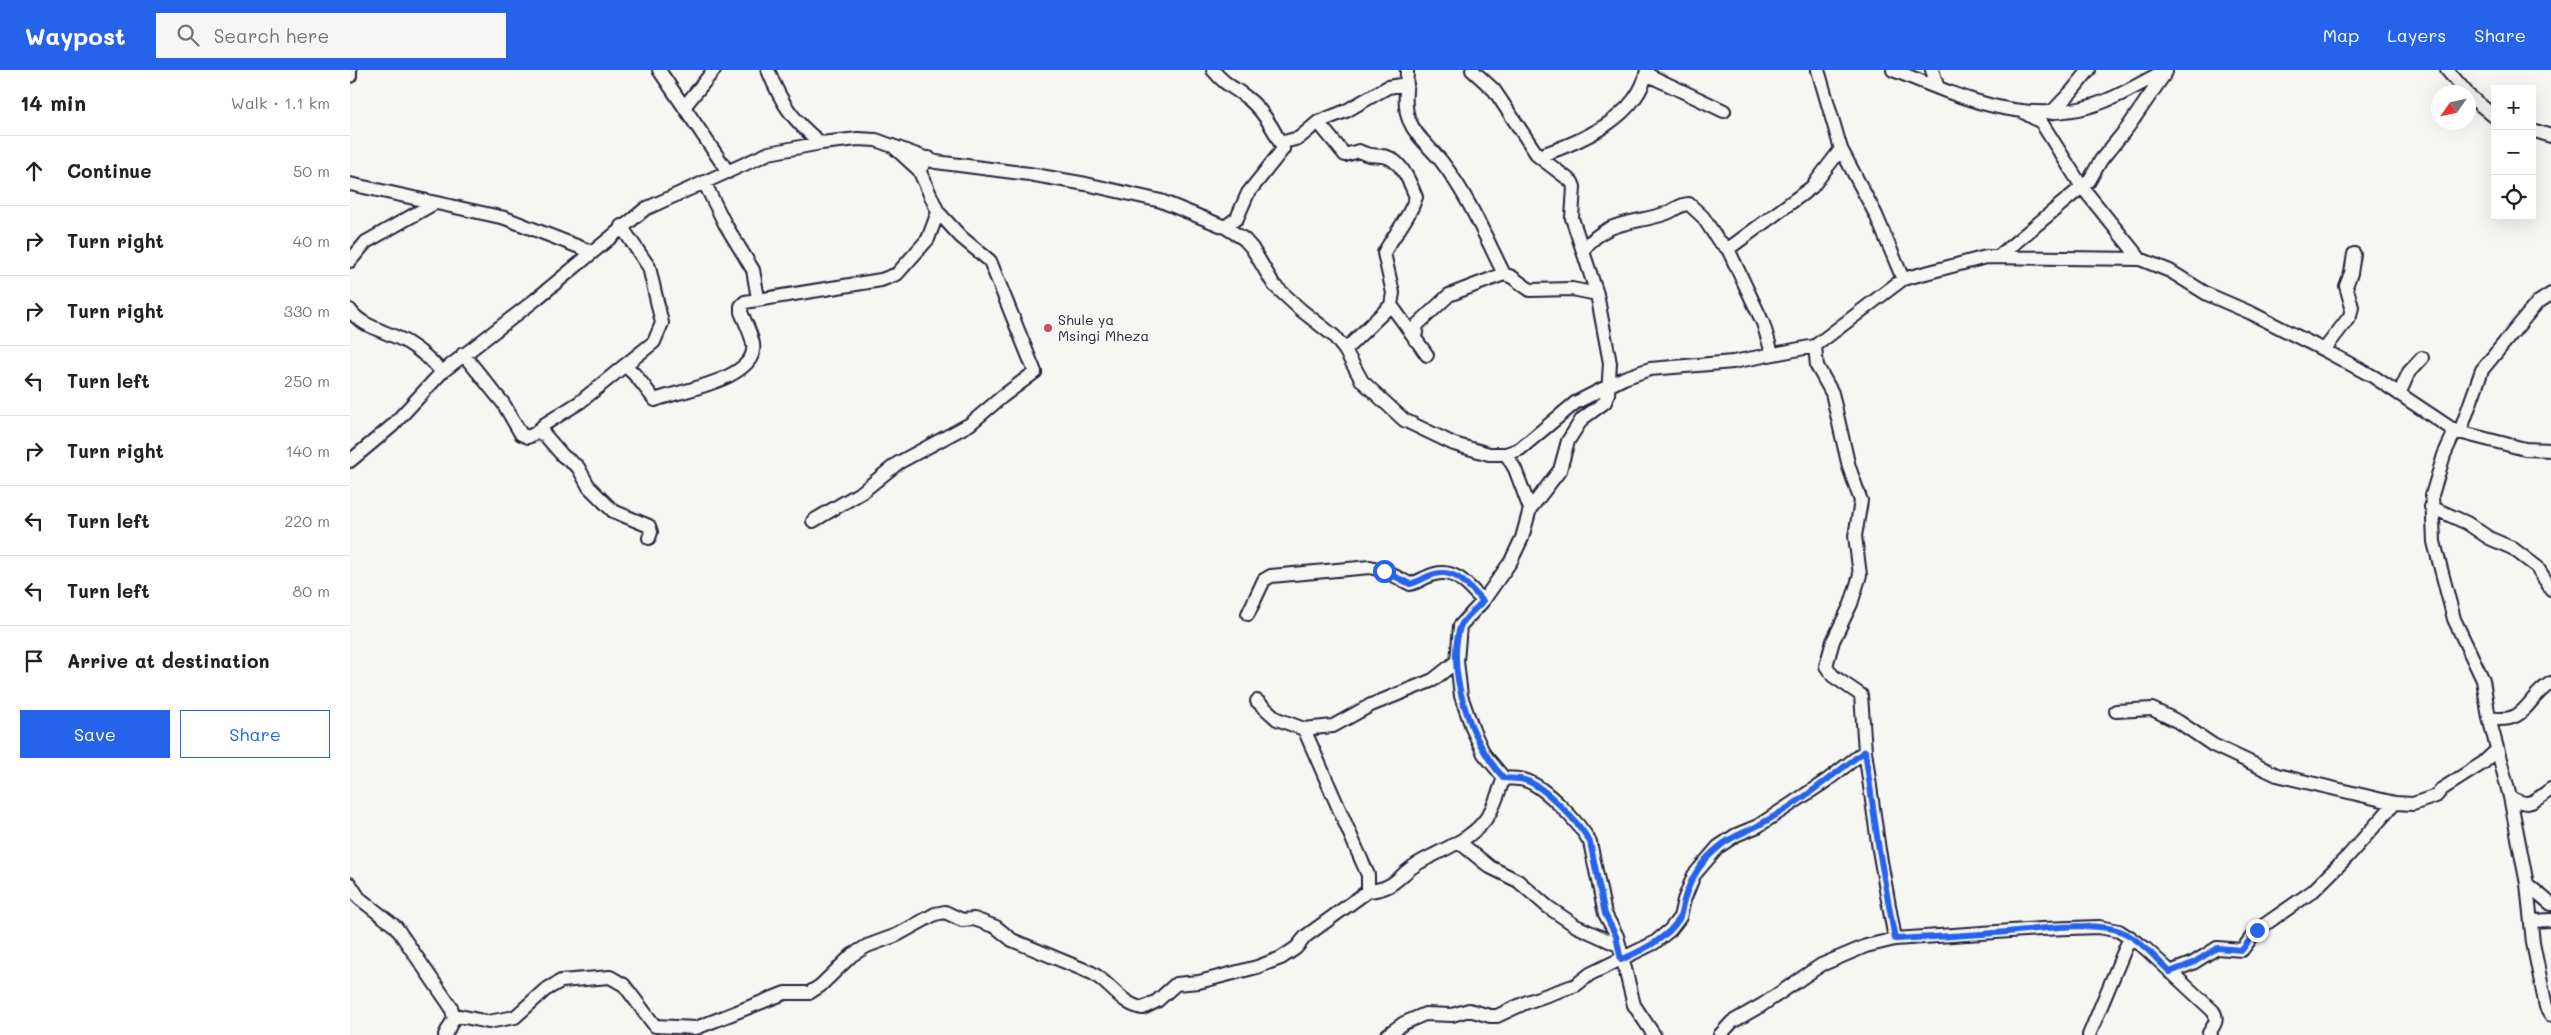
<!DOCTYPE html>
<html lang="en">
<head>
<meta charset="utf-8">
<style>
  :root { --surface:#fff; --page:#f6f6f6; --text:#202124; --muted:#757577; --line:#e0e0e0; --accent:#2563eb }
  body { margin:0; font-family:Mali,sans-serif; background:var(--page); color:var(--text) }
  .controls { position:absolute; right:15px; top:15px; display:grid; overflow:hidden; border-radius:0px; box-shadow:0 5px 20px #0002 }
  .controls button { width:45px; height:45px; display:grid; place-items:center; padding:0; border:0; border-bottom:1px solid var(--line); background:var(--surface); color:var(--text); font:25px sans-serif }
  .compass { position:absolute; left:2081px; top:15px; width:45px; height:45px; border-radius:50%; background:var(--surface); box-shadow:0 5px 20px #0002; rotate:236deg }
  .stop { position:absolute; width:15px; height:15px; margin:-11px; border:4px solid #2563eb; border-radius:50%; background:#fff }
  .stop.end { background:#2563eb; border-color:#fff; box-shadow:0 1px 5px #0008 }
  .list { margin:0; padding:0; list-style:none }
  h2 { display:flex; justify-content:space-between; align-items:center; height:65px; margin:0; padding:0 20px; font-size:21px }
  h2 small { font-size:16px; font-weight:400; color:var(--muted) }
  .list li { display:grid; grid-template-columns:32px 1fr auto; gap:15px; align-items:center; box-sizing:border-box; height:70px; padding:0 20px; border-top:1px solid var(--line) }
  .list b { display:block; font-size:19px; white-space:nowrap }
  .list em { font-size:16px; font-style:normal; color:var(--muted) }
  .actions { display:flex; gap:10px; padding:15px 20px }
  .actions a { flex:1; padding:11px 0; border:1px solid var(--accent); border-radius:0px; text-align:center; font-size:18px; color:var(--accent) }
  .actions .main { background:var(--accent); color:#fff }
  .icon { flex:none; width:28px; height:28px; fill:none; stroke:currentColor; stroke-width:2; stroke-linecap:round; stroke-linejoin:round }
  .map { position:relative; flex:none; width:2201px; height:965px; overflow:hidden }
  header { display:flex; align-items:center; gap:30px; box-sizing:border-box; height:70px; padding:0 25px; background:var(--accent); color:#fff }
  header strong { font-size:24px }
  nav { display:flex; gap:28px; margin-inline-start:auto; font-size:18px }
  .search { width:350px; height:45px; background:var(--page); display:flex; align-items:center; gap:12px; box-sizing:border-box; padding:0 18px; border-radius:0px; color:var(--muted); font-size:19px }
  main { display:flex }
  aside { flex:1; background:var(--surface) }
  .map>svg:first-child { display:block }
</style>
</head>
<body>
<header>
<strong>Waypost</strong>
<div class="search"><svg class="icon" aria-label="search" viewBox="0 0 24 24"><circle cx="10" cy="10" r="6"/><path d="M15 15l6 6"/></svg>Search here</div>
<nav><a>Map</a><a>Layers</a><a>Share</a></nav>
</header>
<main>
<aside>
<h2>14 min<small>Walk · 1.1 km</small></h2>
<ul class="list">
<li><svg class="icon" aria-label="ahead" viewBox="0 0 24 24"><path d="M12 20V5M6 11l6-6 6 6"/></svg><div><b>Continue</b></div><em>50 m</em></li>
<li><svg class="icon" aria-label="right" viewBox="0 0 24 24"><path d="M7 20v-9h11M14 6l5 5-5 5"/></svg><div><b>Turn right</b></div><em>40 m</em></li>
<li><svg class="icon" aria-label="right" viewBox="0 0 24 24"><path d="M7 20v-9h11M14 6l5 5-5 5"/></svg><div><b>Turn right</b></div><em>330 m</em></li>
<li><svg class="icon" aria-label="left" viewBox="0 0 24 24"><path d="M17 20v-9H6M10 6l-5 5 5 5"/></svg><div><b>Turn left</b></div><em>250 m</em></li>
<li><svg class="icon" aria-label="right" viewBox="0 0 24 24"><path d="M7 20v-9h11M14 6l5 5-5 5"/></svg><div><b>Turn right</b></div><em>140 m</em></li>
<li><svg class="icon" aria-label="left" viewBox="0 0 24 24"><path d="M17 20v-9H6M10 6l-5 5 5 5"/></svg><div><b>Turn left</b></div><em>220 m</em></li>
<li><svg class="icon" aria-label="left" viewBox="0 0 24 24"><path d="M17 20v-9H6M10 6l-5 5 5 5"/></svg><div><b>Turn left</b></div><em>80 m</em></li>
<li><svg class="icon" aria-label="arrive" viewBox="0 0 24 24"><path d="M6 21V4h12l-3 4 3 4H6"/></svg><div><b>Arrive at destination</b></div></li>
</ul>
<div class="actions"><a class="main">Save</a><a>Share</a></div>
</aside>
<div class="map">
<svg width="2201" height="965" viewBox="0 0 2201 965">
  <rect width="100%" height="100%" fill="#f6f6f2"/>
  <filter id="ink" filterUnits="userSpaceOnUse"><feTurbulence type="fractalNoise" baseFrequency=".02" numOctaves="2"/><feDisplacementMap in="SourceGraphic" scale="10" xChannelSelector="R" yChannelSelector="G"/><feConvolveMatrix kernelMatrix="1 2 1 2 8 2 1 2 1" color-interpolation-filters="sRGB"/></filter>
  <g filter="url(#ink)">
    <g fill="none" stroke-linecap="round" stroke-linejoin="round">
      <defs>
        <path id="minor" d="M309,0L378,102
          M418,0C431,33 443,51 471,73
          M863,0C876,16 882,16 896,27C912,39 925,61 933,79L898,123L887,148L875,157
          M1057,0C1057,16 1053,35 1059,50C1066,67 1081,78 1092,92C1118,126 1135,166 1154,204
          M1122,0L1144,20L1188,86L1222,112L1224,117L1222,148L1247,224L1260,293L1258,324L1255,332L1232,349L1218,371L1210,400L1180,439L1172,468L1161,491L1133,531L1110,556L1107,591L1111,626L1123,660L1134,684L1154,708C1160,709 1168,708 1174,710C1194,715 1230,754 1240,772L1255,844L1267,866L1284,935L1304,965
          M1468,0L1491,79L1526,145L1553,209
          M1543,0C1604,24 1661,52 1729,39C1760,33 1789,14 1816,0
          M1582,0L1588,18
          M2097,0L2116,22
          M1296,4L1374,41
          M0,6V0
          M2118,25L2145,47
          M334,37L364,0
          M1675,43L1691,52L1732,117L1790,189
          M1701,43L1722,21L1739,0
          M968,52L995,85L1009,81C1018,86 1022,85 1032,86C1050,87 1060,112 1066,127C1059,149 1044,164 1034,183L1043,223L1041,235L995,280
          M2182,60L2201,66
          M930,73L949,68L968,52L996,41L1038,17L1057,14
          M545,78L569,100
          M1188,86C1229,73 1289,47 1297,0
          M354,112L375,154L403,200L408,228
          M0,114L155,148L242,182
          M271,156L299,197L312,253L304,272L274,296
          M1378,179L1462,117L1491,79
          M1233,180C1259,148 1283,155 1317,143C1325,140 1330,134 1339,134L1353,147L1368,170L1378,179L1413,253L1422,283
          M1648,187L1739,111L1751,90L1778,57L1816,2
          M0,191L16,172L83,134
          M1041,235L1077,285
          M0,240C12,258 40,262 58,273C71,281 82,291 92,302
          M1065,270L1067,255L1099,225L1154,204L1162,207L1180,220L1222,219L1247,224
          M1465,276L1467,296L1482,323L1499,397L1511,431L1505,466L1510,505L1501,534L1483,571L1476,596L1483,606L1511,625L1515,681L1529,780L1545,869
          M1974,280L2000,246L2002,237L1996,216L2001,203L2004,184
          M113,284L153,333L171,364L178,367L186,363L194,364L213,386L228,397L239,417L263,441L299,456L301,462L299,468
          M2049,324L2059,302L2072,288
          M2105,361L2094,385L2082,425L2084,472L2104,549L2133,610L2139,648L2160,727L2177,814L2183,873L2196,937L2201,945
          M2110,362L2132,300L2187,233L2201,224
          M186,363L195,354L230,332L274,296C284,300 297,321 305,330C328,321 409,309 403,274C401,263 395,252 391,242V236L395,232L531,210L547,204L578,169L588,142L569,100L579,88
          M1156,384L1165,399L1180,439
          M0,391L42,356L92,302L185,230L295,139L419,83L471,73L508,69L526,70L586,92L679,104L736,114L811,131L875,157L894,169L902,178L924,215L951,240L984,266L995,280L1012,311L1054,350L1104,374L1139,384H1156L1170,379L1225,333L1274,308L1300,299L1383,292L1465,276L1553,209L1636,187L1790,189L1820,201L1857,224L1901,243L1974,280L2024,307L2105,361L2175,379L2201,380
          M2081,437L2117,453L2139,468L2162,478L2187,497L2201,519
          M463,451L512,422L548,393L620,354L653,326L685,302L640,191L611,167L588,142
          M898,544L914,510L921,506L1020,497L1035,501L1060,514C1069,512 1076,506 1085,504C1106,498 1120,518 1133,531
          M907,631L927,649L954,659L983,656L1021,635L1083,610L1107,591
          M1766,641L1802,639L1829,652L1863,675L1927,705L2045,733L2063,734L2086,726L2092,719L2133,693L2146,681
          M2139,648C2178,655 2175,628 2201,613
          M954,659L1018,805V821
          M2160,727C2180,739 2184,731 2201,719
          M1109,772L1140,797L1168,811L1198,837L1226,856L1268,875
          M0,814L9,828L46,857L101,937L104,948L95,965
          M2177,814L2201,834
          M2181,851L2201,850
          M1820,902L1843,893L1867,878L1892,880L1907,860L1963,821L1998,786L2045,733
          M104,948L110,946L138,952L165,947L195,920L211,911L260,907L274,915L305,956L346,958L435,923H459L470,916L502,885L517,876L547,865L585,844L595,842L612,850L624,849L646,857L662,870L742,903C759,912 773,936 793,938L807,931L826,914L849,912L907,897L931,888L946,878L956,866L1018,821C1046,819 1047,806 1067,794C1092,779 1124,770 1139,744C1146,733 1149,720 1154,708
          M1037,965L1054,953L1075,944L1102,945L1119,940L1140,946H1147L1177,932L1226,915L1240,904L1304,873L1320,860L1330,847L1334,830L1344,805L1368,777L1386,765L1408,756L1476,711L1515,681
          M1370,965L1382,952L1412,935L1471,895L1516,876L1545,869L1691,859L1749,857L1769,861L1795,878L1863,941C1869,950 1864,955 1859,963L1861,965
          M1739,965L1780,867"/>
      </defs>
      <use href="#minor" stroke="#22223b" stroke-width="16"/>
      <use href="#minor" stroke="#f6f6f2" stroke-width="12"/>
    </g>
  </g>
  <g fill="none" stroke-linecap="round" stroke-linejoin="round" filter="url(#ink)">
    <path stroke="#2563eb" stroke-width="6" d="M1034,501L1060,514C1069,512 1076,506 1085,504C1106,498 1120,518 1133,531C1127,538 1113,549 1110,557C1096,603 1122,675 1154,708C1160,709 1168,708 1174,710C1194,715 1230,754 1240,772L1255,844L1266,866L1271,890C1292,880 1317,869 1329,849C1332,843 1332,836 1334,830C1340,810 1352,790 1369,777C1381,766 1395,763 1409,755C1446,735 1481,707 1515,681L1529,780L1545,869C1578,867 1612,866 1644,863C1676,861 1741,850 1770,861C1790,869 1805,888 1820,902L1843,893L1867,878L1892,880L1907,860"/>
  </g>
  <circle fill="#d1495b" stroke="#f6f6f2" stroke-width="2" cx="698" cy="258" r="5"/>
  <g text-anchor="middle" stroke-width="5" stroke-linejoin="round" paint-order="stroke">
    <g font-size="14" fill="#22223b" stroke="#f6f6f2" text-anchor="start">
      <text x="708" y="255">Shule ya<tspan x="708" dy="16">Msingi Mheza</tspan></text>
    </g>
  </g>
</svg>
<div class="controls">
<button>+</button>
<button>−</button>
<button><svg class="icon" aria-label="locate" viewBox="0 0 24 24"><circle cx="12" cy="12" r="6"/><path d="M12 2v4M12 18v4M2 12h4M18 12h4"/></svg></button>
</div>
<svg class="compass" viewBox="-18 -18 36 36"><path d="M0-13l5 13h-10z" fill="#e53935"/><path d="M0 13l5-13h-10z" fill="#757577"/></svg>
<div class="stop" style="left:1034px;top:501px"></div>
<div class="stop end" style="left:1907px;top:860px"></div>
</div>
</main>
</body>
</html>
